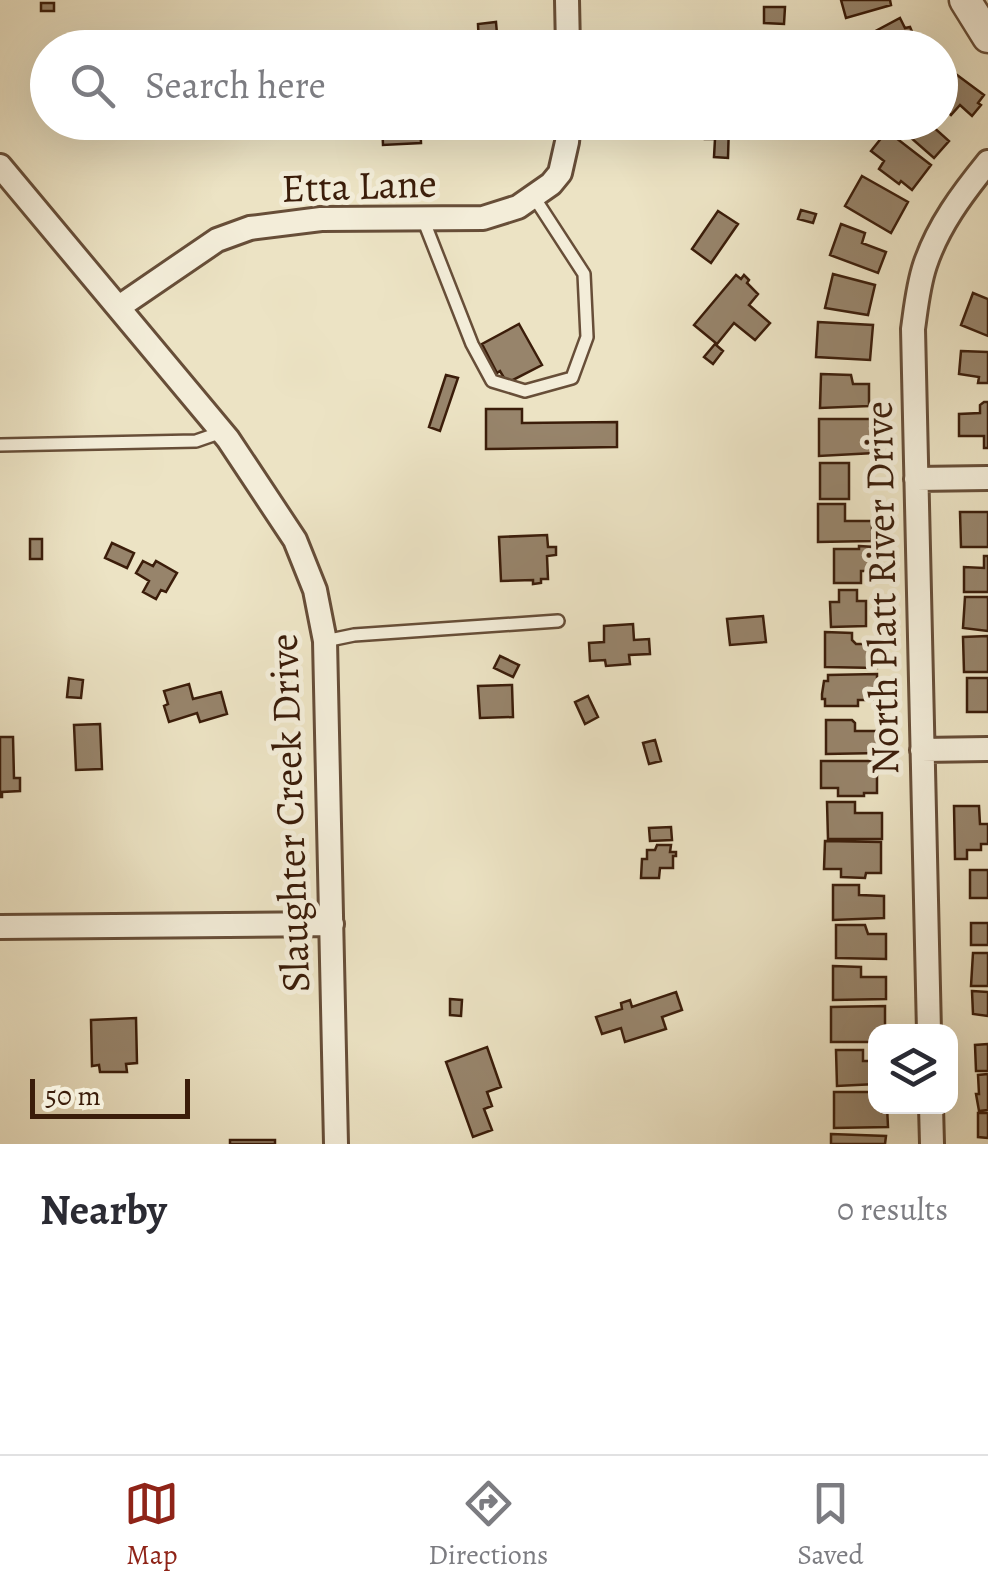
<!DOCTYPE html>
<html lang="en">
<head>
<meta charset="utf-8">
<style>
  :root { --surface:#fff; --page:#f2f2f3; --text:#2b2b33; --muted:#7c7c81; --line:#e1e1e2; --accent:#8f2418 }
  body { margin:0; font-family:Alegreya,serif; background:var(--page); color:var(--text) }
  .controls { position:absolute; right:30px; bottom:30px; display:grid; overflow:hidden; border-radius:20px; box-shadow:0 10px 40px #0002 }
  .controls button { width:90px; height:90px; display:grid; place-items:center; padding:0; border:0; border-bottom:2px solid var(--line); background:var(--surface); color:var(--text); font:50px sans-serif }
  .scale { position:absolute; left:30px; bottom:25px; width:160px; box-sizing:border-box; padding-left:10px; border:5px solid #3b1d0a; border-top:0; font-size:28px; line-height:35px; white-space:nowrap; color:#3b1d0a; -webkit-text-stroke:8px #f3edd9; paint-order:stroke }
  .list { margin:0; padding:0; list-style:none }
  h2 { display:flex; justify-content:space-between; align-items:center; height:130px; margin:0; padding:0 40px; font-size:42px }
  h2 small { font-size:32px; font-weight:400; color:var(--muted) }
  .icon { flex:none; width:55px; height:55px; fill:none; stroke:currentColor; stroke-width:2; stroke-linecap:round; stroke-linejoin:round }
  .map { position:relative; flex:none; width:988px; height:1144px; overflow:hidden }
  .search { position:absolute; background:var(--surface); box-shadow:0 10px 40px #0002; left:30px; right:30px; top:30px; height:110px; display:flex; align-items:center; gap:25px; box-sizing:border-box; padding:0 35px; border-radius:55px; color:var(--muted); font-size:38px }
  .sheet { height:310px; background:var(--surface) }
  nav { display:flex; justify-content:space-around; align-items:center; box-sizing:border-box; height:140px; border-top:2px solid var(--line); background:var(--surface); font-size:28px; color:var(--muted) }
  nav a { display:grid; justify-items:center; gap:5px }
  nav .on { color:var(--accent) }
  .map>svg:first-child { display:block }
</style>
</head>
<body>
<div class="map">
<svg width="988" height="1144" viewBox="0 0 988 1144">
  <rect width="100%" height="100%" fill="#ece3c4"/>
  <filter id="stains"><feTurbulence type="fractalNoise" baseFrequency=".002" numOctaves="4"/><feColorMatrix values="0 0 0 0 .2 0 0 0 0 .09 0 0 0 0 .02 0 0 0 .5 -.17"/></filter>
  <radialGradient id="worn" r=".72"><stop offset=".6" stop-color="#630" stop-opacity="0"/><stop offset="1" stop-color="#630" stop-opacity=".3"/></radialGradient>
  <path fill="#97846b" stroke="#3b1d0a" stroke-width="2.5" d="M841,0H890L891,5L846,18Z
    M41,3H54V11H41Z
    M764,7H785L784,24L764,23Z
    M900,18L905,28L910,27L919,48H871L876,45L870,34Z
    M496,22L498,46L479,47L478,24Z
    M953,72L984,95L978,103L981,105L972,116L960,105L951,115L940,106V86Z
    M382,122H420L421,143L383,145Z
    M706,122H736V125H729L728,158L714,157L715,139H705Z
    M934,122L931,125L949,141L934,158L894,123Z
    M887,131L931,165L912,190L901,181L899,184L879,169L884,161L871,151Z
    M862,176L908,202L891,233L845,206Z
    M801,210L816,214L813,223L798,219Z
    M718,211L738,224L711,263L692,249Z
    M841,224L865,233L862,243L886,252L878,273L830,255Z
    M833,274L875,285L868,315L825,308Z
    M736,275L741,279L744,275L749,280L747,283L758,294L749,305L770,323L755,340L734,323L717,344L694,325Z
    M973,293L988,299V336L961,325Z
    M818,322L873,325L870,360L816,357Z
    M519,324L542,365L507,383L500,371L497,373L482,344Z
    M715,344L723,351L713,364L704,357Z
    M961,351L988,352V383H978L979,377L959,374Z
    M821,374L851,375L853,384H869V406L820,408Z
    M446,375L458,378L440,431L429,427Z
    M984,402H988V448H984V436H959V414L980,413V405Z
    M486,409H522V423L617,422V447L486,449Z
    M819,419H874V453L819,456Z
    M820,463H849V499H820Z
    M818,504H845V521H872V541L818,542Z
    M960,512H988V547H961Z
    M547,535L548,547H556V555L547,556L548,579H541V583L533,584V580L501,581L499,537Z
    M30,539H42V559H30Z
    M112,543L134,553L127,568L105,558Z
    M859,546L875,547V571H861V583H834V549H859Z
    M984,556H988V592H964V567L984,568Z
    M143,561L153,566L156,561L177,573L166,592L161,590L156,599L143,592L149,581L136,573Z
    M839,590H857V601H866V626L831,627L830,602H839Z
    M965,597H988V631L963,628Z
    M763,616L766,642L730,645L727,619Z
    M633,624L634,640L649,639L650,654L629,655L630,664L606,666L605,660L590,661L589,643L604,642V626Z
    M825,632L852,633V640L856,644H878L877,668L825,667Z
    M988,636V672H964L963,637Z
    M500,656L519,665L513,677L494,668Z
    M877,674V700H858V706H825V699H822V694L824,681H828V675Z
    M69,678L83,680L81,698L67,697Z
    M967,678H988V712H967Z
    M189,684L193,699L221,692L227,714L200,722L197,713L169,722L164,706L168,704L164,691Z
    M512,685L513,717L480,718L478,686Z
    M588,696L598,717L585,724L575,702Z
    M826,720H852L855,723V731H880V753L826,754Z
    M100,724L102,769L76,770L74,725Z
    M0,737H13L14,778H20V791L2,792V797H0Z
    M655,740L661,761L649,764L643,743Z
    M821,761H877V793H864V796H838V788H821Z
    M827,802H855V813H882V839H828Z
    M954,806H979L980,824H988V844H981V850H967V859H955Z
    M671,827L672,840L650,841L649,828Z
    M825,841L881,842V873H866L865,878L841,877V869H824Z
    M657,845H671L670,852H676V856H673V868H660L659,878H641L642,859H647V850H655Z
    M970,870H988V898H970Z
    M833,885H859V895L884,896V918L833,920Z
    M971,923H988V945H971Z
    M836,925H865L868,934H886V959L836,958Z
    M973,953H988V986H971Z
    M833,966L861,967V977H886V999L833,1000Z
    M972,991L988,992V1016L973,1014Z
    M676,992L682,1010L662,1017L666,1029L625,1042L621,1028L602,1034L596,1017L622,1009L621,1003L630,1000L632,1007Z
    M450,999L462,1000L461,1016L450,1015Z
    M885,1006V1032H876V1042H831V1007Z
    M136,1018L137,1063L126,1064L127,1072H100L99,1065L92,1066L91,1020Z
    M988,1044V1071H976L975,1045Z
    M487,1047L501,1087L487,1092L492,1106L484,1109L492,1130L473,1137L446,1062Z
    M836,1050H863V1061H876V1084L837,1086Z
    M988,1074V1110L979,1111L976,1094H979L978,1075Z
    M834,1092H876V1106H887L888,1127L834,1128Z
    M978,1113H988V1138L978,1137Z
    M831,1134L886,1136L885,1144H831Z
    M230,1140H275V1144H230Z"/>
  <g fill="none" stroke-linecap="round" stroke-linejoin="round">
    <defs>
      <path id="service" d="M423,219L472,344L492,381L525,391L572,378L587,337L584,274L534,197
        M0,445L196,441L222,432
        M325,641L354,635L558,621"/>
      <path id="minor" d="M567,0L568,48
        M0,166L228,439L295,540L315,590L325,641L336,1144
        M119,307L217,240L250,228L321,219L483,218L518,207L551,184L560,173L567,142L569,122
        M916,479L988,478
        M922,750L988,749
        M0,927L332,924
        M929,1032L913,329C916,308 918,286 925,265C938,226 962,194 988,162
        M931,1106L932,1144"/>
      <path id="tertiary" d="M965,0L988,37"/>
    </defs>
    <use href="#service" stroke="#674e38" stroke-width="16"/>
    <use href="#minor" stroke="#674e38" stroke-width="28"/>
    <use href="#tertiary" stroke="#674e38" stroke-width="35"/>
    <use href="#service" stroke="#f3edd9" stroke-width="11"/>
    <use href="#minor" stroke="#f3edd9" stroke-width="22"/>
    <use href="#tertiary" stroke="#f3edd9" stroke-width="30"/>
  </g>
  <g text-anchor="middle" stroke-width="10" stroke-linejoin="round" paint-order="stroke">
    <g font-size="40" fill="#3b1d0a" stroke="#f3edd9">
      <text transform="translate(359 185) rotate(-2)" y="14">Etta Lane</text>
      <text transform="translate(881 588) rotate(-91)" y="14">North Platt River Drive</text>
      <text transform="translate(289 813) rotate(-92)" y="14">Slaughter Creek Drive</text>
    </g>
  </g>
  <rect width="100%" height="100%" filter="url(#stains)"/>
  <rect width="100%" height="100%" fill="url(#worn)"/>
</svg>
<div class="controls">
<button><svg class="icon" aria-label="layers" viewBox="0 0 24 24"><path d="M12 4l9 5-9 5-9-5zM3 14l9 5 9-5"/></svg></button>
</div>
<div class="scale">50 m</div>
<div class="search"><svg class="icon" aria-label="search" viewBox="0 0 24 24"><circle cx="10" cy="10" r="6"/><path d="M15 15l6 6"/></svg>Search here</div>
</div>
<section class="sheet">
<h2>Nearby<small>0 results</small></h2>
<ul class="list">
</ul>
</section>
<nav>
<a class="on"><svg class="icon" aria-label="map" viewBox="0 0 24 24"><path d="M3 6l6-2 6 2 6-2v14l-6 2-6-2-6 2zM9 4v14M15 6v14"/></svg>Map</a>
<a><svg class="icon" aria-label="directions" viewBox="0 0 24 24"><path d="M12 3l9 9-9 9-9-9zM9 14v-3h6M13 9l2 2-2 2"/></svg>Directions</a>
<a><svg class="icon" aria-label="saved" viewBox="0 0 24 24"><path d="M7 4h10v16l-5-4-5 4z"/></svg>Saved</a>
</nav>
</body>
</html>
